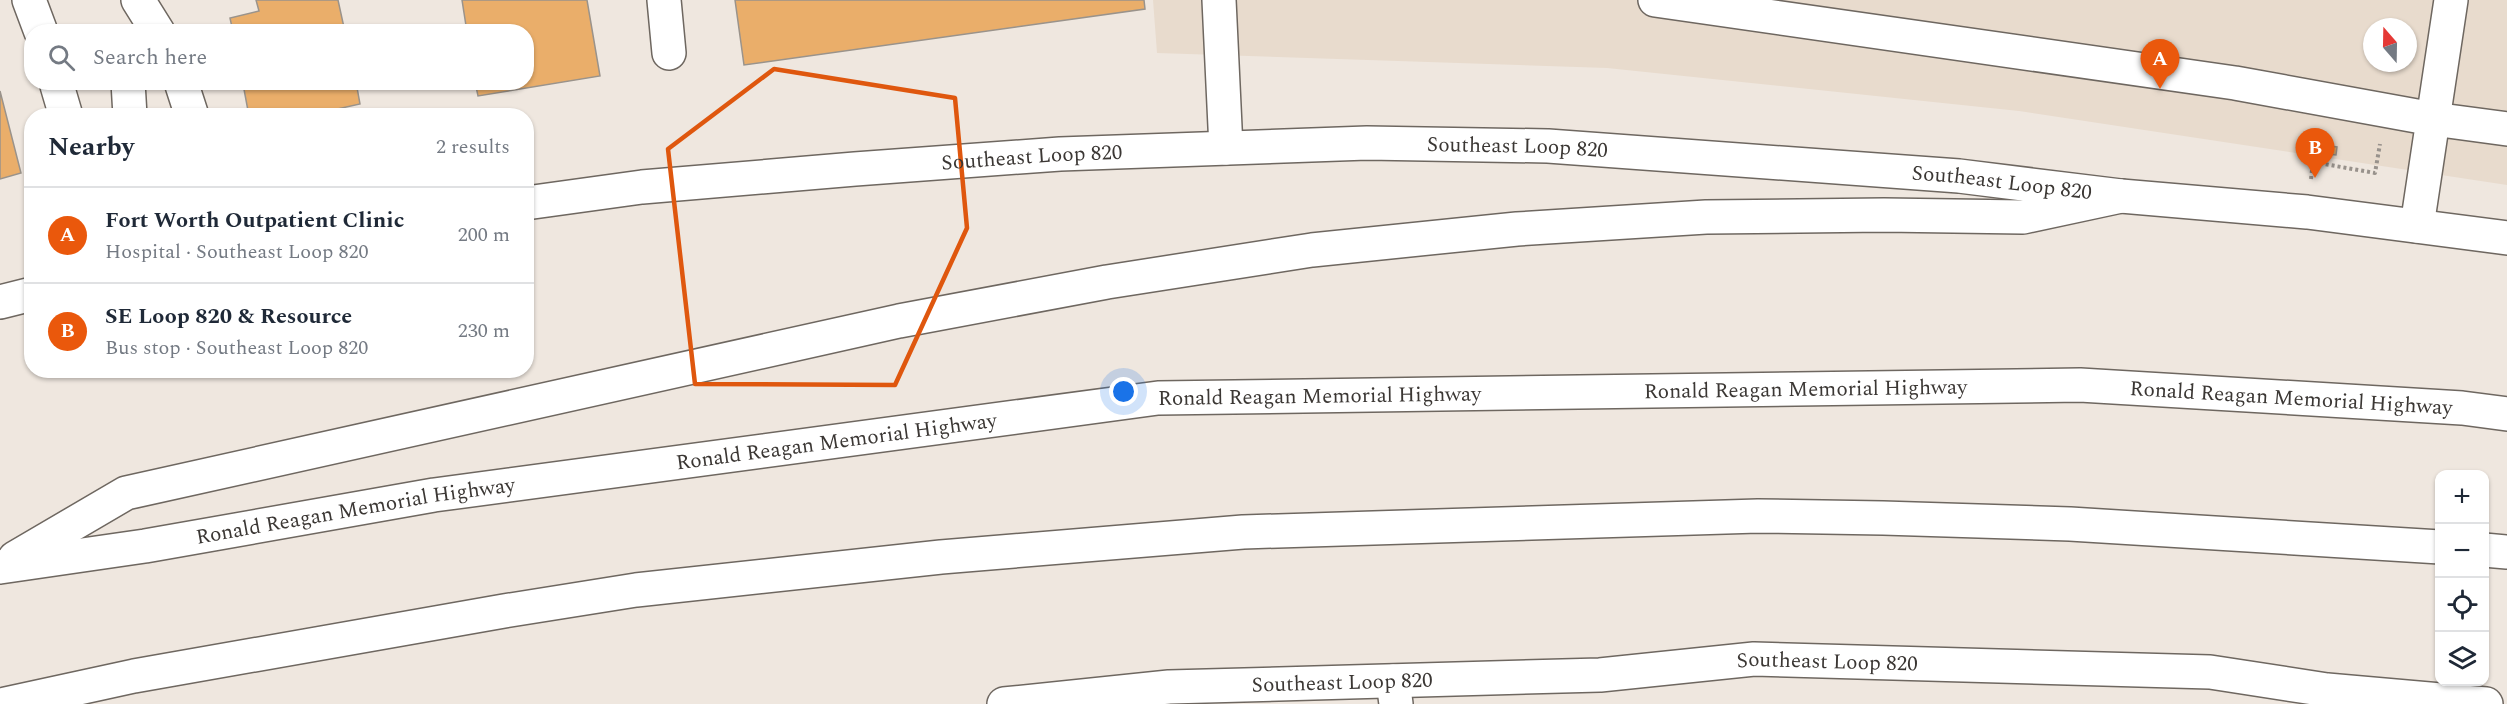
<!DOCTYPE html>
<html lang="en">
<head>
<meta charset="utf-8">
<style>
  :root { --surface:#fff; --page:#f2f2f3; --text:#1f2937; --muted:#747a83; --line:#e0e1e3; --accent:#ea580c }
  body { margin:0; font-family:Spectral,serif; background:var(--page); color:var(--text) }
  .controls { position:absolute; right:18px; bottom:18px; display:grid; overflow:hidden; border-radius:12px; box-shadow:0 2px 4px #0004 }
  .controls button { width:54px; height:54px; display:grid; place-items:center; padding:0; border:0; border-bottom:2px solid var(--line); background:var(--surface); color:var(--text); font:30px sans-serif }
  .compass { position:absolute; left:2363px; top:18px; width:54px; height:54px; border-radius:50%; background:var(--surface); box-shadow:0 2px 4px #0004; rotate:340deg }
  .you { position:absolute; left:1124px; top:392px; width:21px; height:21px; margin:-15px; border:4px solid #fff; border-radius:50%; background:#1a73e8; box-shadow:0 0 0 9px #1a73e833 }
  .badge { display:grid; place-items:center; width:39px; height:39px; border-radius:50%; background:var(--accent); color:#fff; font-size:20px; font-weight:700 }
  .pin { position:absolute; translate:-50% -50px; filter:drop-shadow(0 2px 3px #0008) }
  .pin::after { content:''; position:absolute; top:32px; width:21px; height:18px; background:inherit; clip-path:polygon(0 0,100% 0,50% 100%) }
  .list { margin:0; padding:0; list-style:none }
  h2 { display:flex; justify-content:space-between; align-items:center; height:78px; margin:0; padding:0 24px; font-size:26px }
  h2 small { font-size:20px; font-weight:400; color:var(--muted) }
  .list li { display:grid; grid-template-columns:39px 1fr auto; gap:18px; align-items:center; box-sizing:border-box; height:96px; padding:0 24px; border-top:2px solid var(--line) }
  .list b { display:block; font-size:22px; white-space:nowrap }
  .list p { margin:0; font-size:20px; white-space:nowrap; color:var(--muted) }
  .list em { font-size:20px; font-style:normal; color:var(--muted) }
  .icon { flex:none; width:33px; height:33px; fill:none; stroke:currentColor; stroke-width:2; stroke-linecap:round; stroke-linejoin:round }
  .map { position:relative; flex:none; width:2507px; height:704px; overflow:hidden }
  .search { position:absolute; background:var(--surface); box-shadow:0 2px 4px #0004; left:24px; top:24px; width:510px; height:66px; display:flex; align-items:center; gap:15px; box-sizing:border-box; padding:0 21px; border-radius:24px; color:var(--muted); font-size:22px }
  .panel { position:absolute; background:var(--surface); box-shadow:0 2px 4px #0004; left:24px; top:108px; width:510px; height:270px; border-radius:24px }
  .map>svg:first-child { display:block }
</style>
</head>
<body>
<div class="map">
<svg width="2507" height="704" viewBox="0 0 2507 704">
  <rect width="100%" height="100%" fill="#efe7df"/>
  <path fill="#e8dbcd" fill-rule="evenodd" d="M1153,0H2507V185L2019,111L1607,68L1157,53ZM2372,27H2408V63H2372Z"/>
  <path fill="#eaae6a" stroke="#9a938b" stroke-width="1.5" d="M256,0H338L345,32H233L230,18L259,11Z
    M462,0H587L600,76L478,96L475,82H526V32H467Z
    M735,0H1144L1145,9L744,65Z
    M232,82H356L360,104L306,116H249L243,84L233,87Z
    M0,91L21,173L0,179Z
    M2310,143L2337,147L2336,155L2309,152Z"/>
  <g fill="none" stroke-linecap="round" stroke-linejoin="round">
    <defs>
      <path id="minor" d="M29,0L41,32
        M138,0L158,32
        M664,0L669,53
        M1219,0L1226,148
        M1655,0L2235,83L2433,119L2507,129
        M56,82L66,116
        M128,82L130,116
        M181,82L192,116
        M2417,226L2451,0
        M1393,681L1396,704"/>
      <g id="major">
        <path id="s1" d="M526,203L642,187L855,169L1060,154L1367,143L1548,146L1959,176L2121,196L2307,212L2507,238"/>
        <path d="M0,302L32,294"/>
        <path id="s2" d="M1004,704L1169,687L1600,675L1754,659L2210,672L2327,690L2486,704"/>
      </g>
      <g id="highway">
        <path d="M2484,550L2507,552"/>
        <path d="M15,558L126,493L899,321L1107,282L1312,250L1517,229L1706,217L1884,215L2023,217L2121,196"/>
        <path id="s3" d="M0,567L145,546L434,495L1158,398L2080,385L2462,408L2507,414"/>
        <path d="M5,704L134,676L504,611L636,590L941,557L1243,532L1758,516L1883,518L2070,524L2440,547"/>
      </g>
    </defs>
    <use href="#minor" stroke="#6e6760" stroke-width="36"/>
    <use href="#major" stroke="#6e6760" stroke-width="36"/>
    <use href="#highway" stroke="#6e6760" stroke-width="36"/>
    <path stroke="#98928c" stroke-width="4" stroke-dasharray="3 3" stroke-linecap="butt" d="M2311,179L2313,162L2375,173L2380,144"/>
    <use href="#minor" stroke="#fff" stroke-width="33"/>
    <use href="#major" stroke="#fff" stroke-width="33"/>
    <use href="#highway" stroke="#fff" stroke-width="33"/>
  </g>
  <path fill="none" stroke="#df570e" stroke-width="4.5" stroke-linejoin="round" d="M774,69L955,98L967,228L895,385L695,384L668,149Z"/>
  <g text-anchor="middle" stroke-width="4.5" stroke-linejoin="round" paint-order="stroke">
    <g font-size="21" fill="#3b3734" stroke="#fdf5ec">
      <text dy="7" stroke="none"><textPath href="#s1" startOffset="994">Southeast Loop 820</textPath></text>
      <text dy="7" stroke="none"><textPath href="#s1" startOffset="508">Southeast Loop 820</textPath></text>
      <text dy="7" stroke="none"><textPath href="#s1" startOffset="1480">Southeast Loop 820</textPath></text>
      <text dy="7" stroke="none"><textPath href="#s3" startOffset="1818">Ronald Reagan Memorial Highway</textPath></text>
      <text dy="7" stroke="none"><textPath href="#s3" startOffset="1332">Ronald Reagan Memorial Highway</textPath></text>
      <text dy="7" stroke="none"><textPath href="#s3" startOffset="2304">Ronald Reagan Memorial Highway</textPath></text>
      <text dy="7" stroke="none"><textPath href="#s3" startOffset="846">Ronald Reagan Memorial Highway</textPath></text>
      <text dy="7" stroke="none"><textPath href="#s3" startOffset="360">Ronald Reagan Memorial Highway</textPath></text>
      <text dy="7" stroke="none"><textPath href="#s2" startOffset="825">Southeast Loop 820</textPath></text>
      <text dy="7" stroke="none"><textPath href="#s2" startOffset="339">Southeast Loop 820</textPath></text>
    </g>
  </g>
</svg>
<div class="controls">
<button>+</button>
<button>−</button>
<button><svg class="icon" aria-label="locate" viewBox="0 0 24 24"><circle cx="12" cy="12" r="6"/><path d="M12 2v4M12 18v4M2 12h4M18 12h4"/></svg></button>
<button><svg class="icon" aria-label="layers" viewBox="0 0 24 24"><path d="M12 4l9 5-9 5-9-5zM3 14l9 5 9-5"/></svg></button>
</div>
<svg class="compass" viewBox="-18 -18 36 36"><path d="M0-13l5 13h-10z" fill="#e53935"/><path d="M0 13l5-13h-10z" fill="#747a83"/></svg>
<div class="you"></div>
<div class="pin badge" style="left:2160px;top:89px">A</div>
<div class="pin badge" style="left:2315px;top:178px">B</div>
<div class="search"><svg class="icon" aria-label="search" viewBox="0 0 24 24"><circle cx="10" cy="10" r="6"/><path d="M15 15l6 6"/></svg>Search here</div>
<section class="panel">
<h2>Nearby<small>2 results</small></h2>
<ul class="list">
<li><span class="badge">A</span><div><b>Fort Worth Outpatient Clinic</b><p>Hospital · Southeast Loop 820</p></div><em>200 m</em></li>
<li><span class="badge">B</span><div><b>SE Loop 820 &amp; Resource</b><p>Bus stop · Southeast Loop 820</p></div><em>230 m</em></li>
</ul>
</section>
</div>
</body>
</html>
